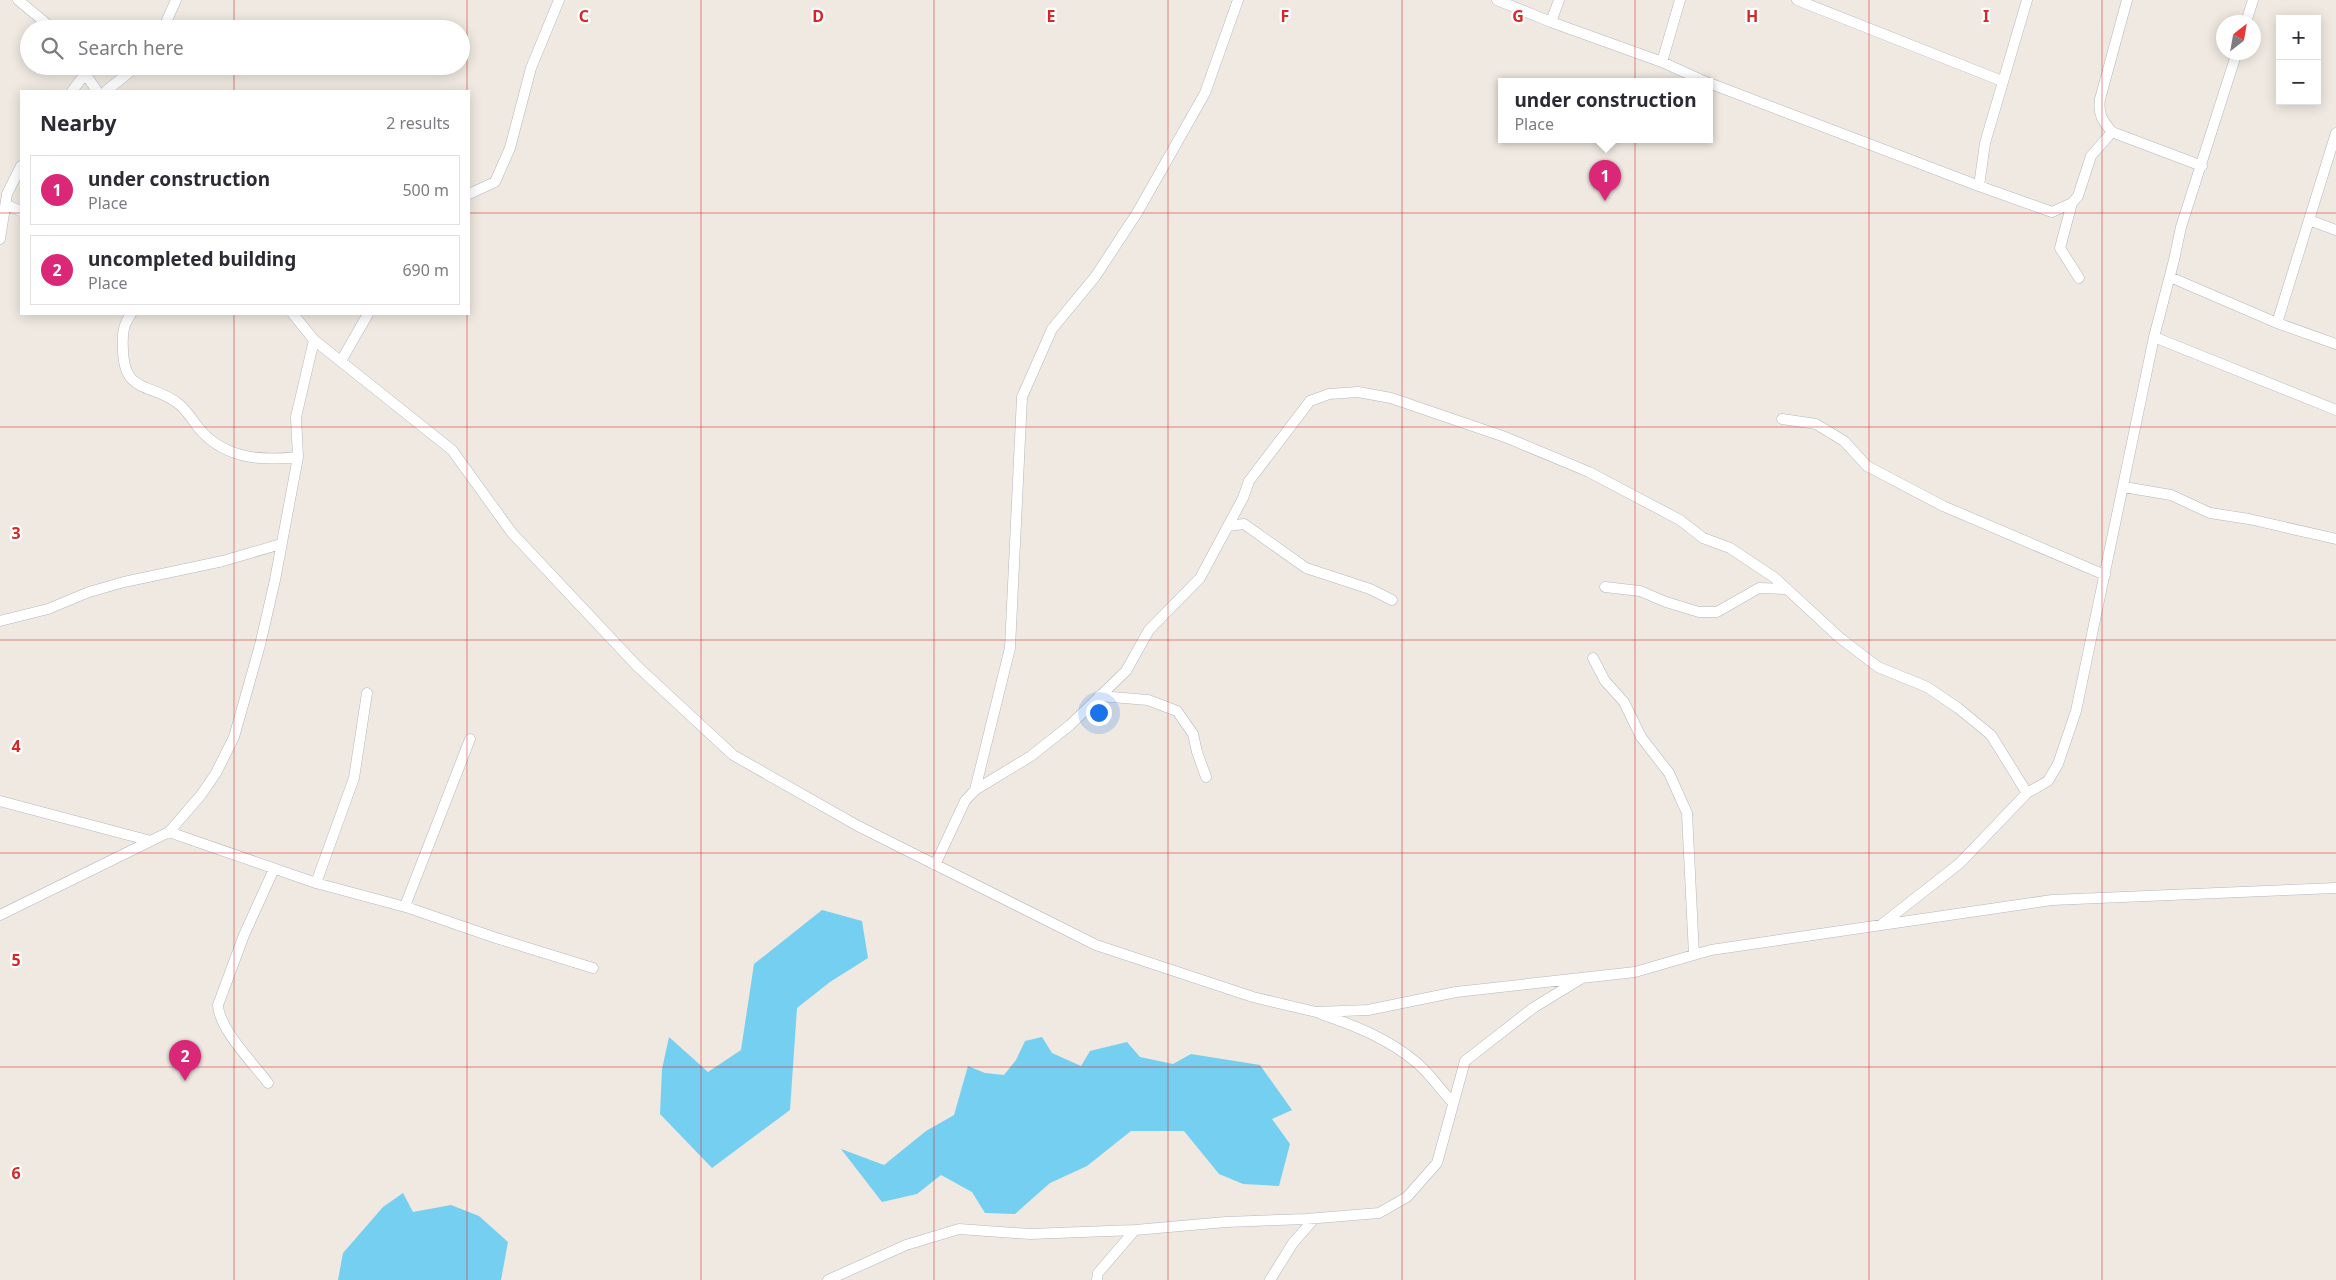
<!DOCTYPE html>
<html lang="en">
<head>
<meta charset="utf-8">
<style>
  :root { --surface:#fff; --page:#f7f7f7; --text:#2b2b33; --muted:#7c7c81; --line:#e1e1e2; --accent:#db2777 }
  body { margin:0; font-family:"Noto Sans",sans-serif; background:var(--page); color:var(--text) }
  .controls { position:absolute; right:15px; top:15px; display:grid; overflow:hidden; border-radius:0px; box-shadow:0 2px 12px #0003 }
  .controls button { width:45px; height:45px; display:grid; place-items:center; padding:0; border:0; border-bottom:1px solid var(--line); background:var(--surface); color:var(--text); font:25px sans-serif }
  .compass { position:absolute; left:2216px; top:15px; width:45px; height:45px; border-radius:50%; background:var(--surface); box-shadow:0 2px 12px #0003; rotate:31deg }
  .you { position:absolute; left:1098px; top:712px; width:18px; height:18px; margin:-12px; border:4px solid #fff; border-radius:50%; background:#1a73e8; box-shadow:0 0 0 8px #1a73e833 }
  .badge { display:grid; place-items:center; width:32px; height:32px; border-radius:50%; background:var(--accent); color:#fff; font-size:16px; font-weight:700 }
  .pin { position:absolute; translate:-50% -41px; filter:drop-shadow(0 1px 2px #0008) }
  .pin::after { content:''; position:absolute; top:26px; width:18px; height:15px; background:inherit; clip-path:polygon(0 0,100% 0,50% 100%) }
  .popup { position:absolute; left:1498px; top:78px; width:215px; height:65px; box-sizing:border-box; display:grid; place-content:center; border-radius:0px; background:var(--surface); filter:drop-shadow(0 1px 4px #0005); font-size:16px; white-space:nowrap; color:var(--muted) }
  .popup b { font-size:19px; color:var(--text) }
  .popup::after { content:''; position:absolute; left:50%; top:100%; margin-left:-10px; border:10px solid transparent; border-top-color:var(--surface) }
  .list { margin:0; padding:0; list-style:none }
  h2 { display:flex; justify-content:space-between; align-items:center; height:65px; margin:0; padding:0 20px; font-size:21px }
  h2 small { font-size:16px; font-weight:400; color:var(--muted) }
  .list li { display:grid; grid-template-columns:32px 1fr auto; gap:15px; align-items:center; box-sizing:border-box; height:70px; margin:0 10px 10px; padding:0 10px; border:1px solid var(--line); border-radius:0px }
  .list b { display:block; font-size:19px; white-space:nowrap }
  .list p { margin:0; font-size:16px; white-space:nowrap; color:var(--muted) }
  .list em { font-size:16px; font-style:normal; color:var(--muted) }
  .icon { flex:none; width:28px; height:28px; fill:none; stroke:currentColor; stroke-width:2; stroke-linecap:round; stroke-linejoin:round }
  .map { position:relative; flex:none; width:2336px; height:1280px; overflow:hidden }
  .search { position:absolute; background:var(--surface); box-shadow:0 2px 12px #0003; left:20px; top:20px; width:450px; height:55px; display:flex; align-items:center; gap:12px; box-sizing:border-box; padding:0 18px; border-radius:28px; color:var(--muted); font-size:19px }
  .panel { position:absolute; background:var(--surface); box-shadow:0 2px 12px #0003; left:20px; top:90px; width:450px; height:225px; border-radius:0px }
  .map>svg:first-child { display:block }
</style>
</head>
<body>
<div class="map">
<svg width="2336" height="1280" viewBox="0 0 2336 1280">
  <rect width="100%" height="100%" fill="#efe9e1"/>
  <path fill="#75cff0" d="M822,910L862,921L868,958L830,982L797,1008L790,1110L712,1168L660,1114L662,1069L669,1037L708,1072L741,1050L754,964Z
    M1042,1037L1052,1053L1081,1066L1090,1051L1127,1042L1140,1057L1173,1064L1191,1054L1260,1065L1292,1110L1272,1119L1290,1144L1279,1186L1243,1184L1219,1174L1184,1131H1131L1087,1166L1050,1183L1015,1214L985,1213L972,1192L941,1175L917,1194L882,1202L841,1149L884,1165L926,1131L954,1115L968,1066L985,1073L1004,1075L1016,1060L1025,1041Z
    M403,1193L413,1212L451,1205L479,1216L508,1242L501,1280H338L343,1253L383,1207Z"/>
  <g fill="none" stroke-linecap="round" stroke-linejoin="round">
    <defs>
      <path id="street" d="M18,0L53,29
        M1497,0L1551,22L1662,62L1706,82
        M1797,0L2002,81
        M1551,22L1559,0
        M2246,22L2253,0
        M163,29L176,0
        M1662,62L1680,0
        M80,66L97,91
        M1709,83L1979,186L2052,212L2072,203L2060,248L2079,278
        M72,91L85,74
        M106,91L137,66
        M2112,132C2102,120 2098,115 2100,99L2127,0
        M1979,186L1985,143L2027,0
        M469,194L495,182L510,148L531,68L559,0
        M2072,203L2078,196L2091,156L2112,132L2202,166
        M6,205L21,211
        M2309,220L2336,230
        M0,239L7,194L21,166
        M2170,277L2277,323L2336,344
        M131,314C123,325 122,335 123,350C124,396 153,382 180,405C189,413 194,423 202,432C228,459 262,461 298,457
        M293,314L314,340L452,450L512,533L637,666L733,755L858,826L1096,945L1253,997L1316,1012L1368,1010L1456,992L1635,972L1711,950L2052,900L2336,888
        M2277,323L2336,133
        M2154,337L2336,410
        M341,361L368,314
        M1782,419L1816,424L1844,441L1867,466L1943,506L2105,575
        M2124,487L2171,495L2210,513L2249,519L2336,539
        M1228,526L1244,524L1306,568L1370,589L1392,600
        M1605,587L1640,591L1666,602L1699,612H1717L1759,588L1786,589
        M0,621L48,609L89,592L124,582L223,561L281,544
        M1593,658L1605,681L1624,702L1641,737L1669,773L1687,813L1694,955
        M1099,696L1148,700L1177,711L1193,734L1197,752L1206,777
        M975,790L1010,648L1022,397L1052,329L1095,277L1137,213L1205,93L1238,0
        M0,801L151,841
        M169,832L316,883L409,908L496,938L593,968
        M935,865L965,801L975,790L1031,756L1070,725L1126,671L1149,630L1200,578L1243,498L1249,481L1310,401L1329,394L1358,392L1391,398L1505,437L1589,472L1680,520L1703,538L1730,548L1775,578L1840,638L1878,667L1927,687L1958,708L1991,735L2027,793
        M316,883L354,778L367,693
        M405,906L470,739
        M0,915L169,832L201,795L216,773L234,737L260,645L275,580L298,457L296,417L314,340
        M1881,925L1960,863L2027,793L2048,781L2058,764L2076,711L2154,337L2174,260L2181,227L2237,52
        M1321,1014C1356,1026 1389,1039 1417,1063C1430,1074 1441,1090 1453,1103
        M268,1083C253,1063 219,1029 218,1005L244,935L274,869
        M828,1280L906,1245L959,1229L1030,1234L1135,1230L1226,1222L1306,1219L1379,1213L1407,1197L1437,1163L1465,1061L1533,1008L1582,978
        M1097,1280L1098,1273L1135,1230
        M1270,1280L1293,1243L1314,1219"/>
    </defs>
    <use href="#street" stroke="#b4b7c1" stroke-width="11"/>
    <use href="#street" stroke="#fff" stroke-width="10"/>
  </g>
  <path fill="none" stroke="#d62828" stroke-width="1" stroke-opacity="0.55" d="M234,0V29M467,0V91M701,0V1280M934,0V1280M1168,0V1280M1402,0V1280M1635,0V1280M1869,0V1280M2102,0V1280M234,66V91M0,213H21M469,213H2336M234,314V1280M467,314V1280M0,427H2336M0,640H2336M0,853H2336M0,1067H2336"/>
  <g font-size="16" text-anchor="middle" font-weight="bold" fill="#d62828" stroke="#fff" stroke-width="4.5" stroke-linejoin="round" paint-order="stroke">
    <text x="584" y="22">C</text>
    <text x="818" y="22">D</text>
    <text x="1051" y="22">E</text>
    <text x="1285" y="22">F</text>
    <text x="1518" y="22">G</text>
    <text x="1752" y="22">H</text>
    <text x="1986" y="22">I</text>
    <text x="16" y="539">3</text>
    <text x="16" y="752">4</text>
    <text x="16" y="966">5</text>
    <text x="16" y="1179">6</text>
  </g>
</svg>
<div class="controls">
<button>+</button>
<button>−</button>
</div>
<svg class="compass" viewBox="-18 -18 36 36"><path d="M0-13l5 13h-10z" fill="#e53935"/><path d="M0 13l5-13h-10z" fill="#7c7c81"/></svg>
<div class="you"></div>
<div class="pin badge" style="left:1605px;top:201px">1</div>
<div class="popup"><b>under construction</b>Place</div>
<div class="pin badge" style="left:185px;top:1081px">2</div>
<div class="search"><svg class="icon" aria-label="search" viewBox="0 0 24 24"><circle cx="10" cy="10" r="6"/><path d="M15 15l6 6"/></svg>Search here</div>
<section class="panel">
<h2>Nearby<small>2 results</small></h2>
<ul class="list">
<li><span class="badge">1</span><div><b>under construction</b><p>Place</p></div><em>500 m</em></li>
<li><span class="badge">2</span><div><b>uncompleted building</b><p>Place</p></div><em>690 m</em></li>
</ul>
</section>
</div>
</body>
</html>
